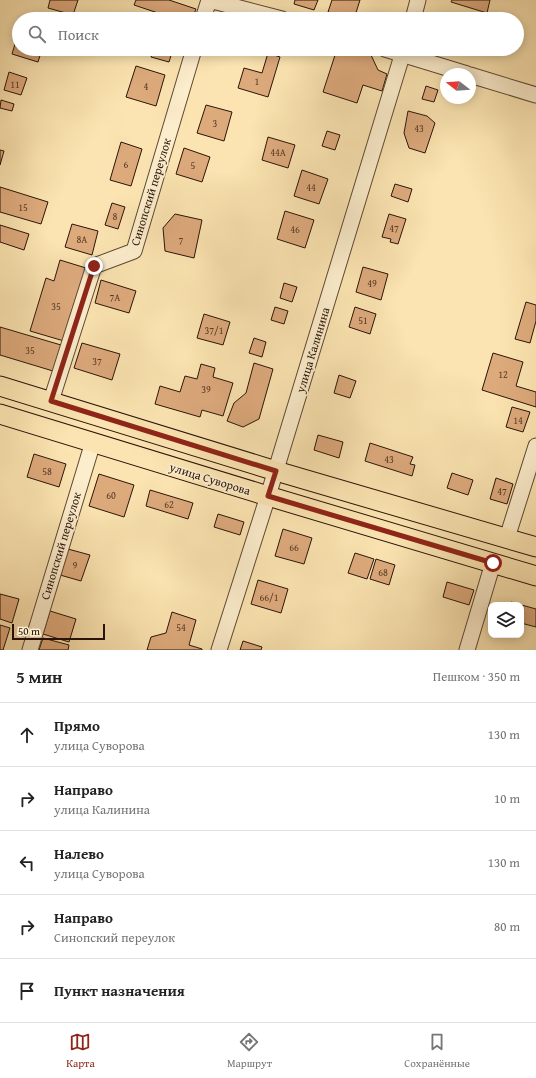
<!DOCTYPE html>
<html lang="ru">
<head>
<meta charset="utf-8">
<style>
  :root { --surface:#fff; --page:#f2f2f2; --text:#222; --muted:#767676; --line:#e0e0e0; --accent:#8f2418 }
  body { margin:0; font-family:"Gentium Book Plus",serif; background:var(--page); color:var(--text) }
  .controls { position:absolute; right:12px; bottom:12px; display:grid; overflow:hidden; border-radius:8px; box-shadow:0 2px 10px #0003 }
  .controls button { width:36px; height:36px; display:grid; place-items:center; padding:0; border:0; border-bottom:1px solid var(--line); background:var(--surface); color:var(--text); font:20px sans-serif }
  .compass { position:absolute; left:440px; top:68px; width:36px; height:36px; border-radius:50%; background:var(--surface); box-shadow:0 2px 10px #0003; rotate:287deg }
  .scale { position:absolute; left:12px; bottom:10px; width:93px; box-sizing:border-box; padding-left:4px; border:2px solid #2a1409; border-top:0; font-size:11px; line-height:14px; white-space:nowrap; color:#2a1409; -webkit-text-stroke:3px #fcedcc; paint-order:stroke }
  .stop { position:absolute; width:12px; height:12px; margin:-9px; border:3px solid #8f2418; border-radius:50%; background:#fff }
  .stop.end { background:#8f2418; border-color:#fff; box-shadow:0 1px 4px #0008 }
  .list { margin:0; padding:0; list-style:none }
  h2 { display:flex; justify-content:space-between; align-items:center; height:52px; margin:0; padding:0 16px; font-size:17px }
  h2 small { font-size:13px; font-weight:400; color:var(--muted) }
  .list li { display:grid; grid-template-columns:26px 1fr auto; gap:12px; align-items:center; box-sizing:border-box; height:64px; padding:0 16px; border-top:1px solid var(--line) }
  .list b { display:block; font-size:15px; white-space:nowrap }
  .list p { margin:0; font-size:13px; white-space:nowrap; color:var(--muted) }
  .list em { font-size:13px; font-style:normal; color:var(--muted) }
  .icon { flex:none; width:22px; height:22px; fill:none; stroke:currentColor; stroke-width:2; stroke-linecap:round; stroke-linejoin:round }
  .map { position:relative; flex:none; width:536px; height:650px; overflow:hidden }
  .search { position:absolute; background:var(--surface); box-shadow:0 2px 10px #0003; left:12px; right:12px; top:12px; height:44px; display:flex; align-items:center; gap:10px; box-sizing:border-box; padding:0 14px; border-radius:22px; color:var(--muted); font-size:15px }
  .sheet { height:372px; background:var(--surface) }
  nav { display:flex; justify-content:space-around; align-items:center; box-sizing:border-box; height:56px; border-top:1px solid var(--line); background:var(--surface); font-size:11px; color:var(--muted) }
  nav a { display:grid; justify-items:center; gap:2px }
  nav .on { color:var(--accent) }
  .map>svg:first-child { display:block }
</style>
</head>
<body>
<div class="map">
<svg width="536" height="650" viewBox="0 0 536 650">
  <rect width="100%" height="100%" fill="#fbe4b1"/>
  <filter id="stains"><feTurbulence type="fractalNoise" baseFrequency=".005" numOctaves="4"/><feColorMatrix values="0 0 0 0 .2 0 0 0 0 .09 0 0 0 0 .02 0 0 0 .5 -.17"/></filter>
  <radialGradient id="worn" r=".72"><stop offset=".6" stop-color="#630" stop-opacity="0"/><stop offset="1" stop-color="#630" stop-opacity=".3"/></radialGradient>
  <path fill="#ddaa7c" stroke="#2a1409" d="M50,0H78L73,15L48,8Z
    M136,0H169L196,9L192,19H176L134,5Z
    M295,0H318L314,10L294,4Z
    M332,0H360L354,19L328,12Z
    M452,0H490L487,13L451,2Z
    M19,31V49H42L38,62L12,54Z
    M154,49H173L169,62L151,57Z
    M337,49H352L371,55L378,70L387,74L382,91L363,85L357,103L323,92Z
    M268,53L280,57L268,97L238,88L244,68L262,73Z
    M136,66L165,75L156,106L126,97Z
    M9,72L27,78L21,95L4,90Z
    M426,86L438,90L434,102L422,99Z
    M1,100L14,104L12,111L0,108Z
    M206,105L232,112L224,141L197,133Z
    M408,111L427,116L435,123L425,153L409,148L404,133Z
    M327,131L340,135L335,150L322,146Z
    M268,137L295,145L288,168L262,160Z
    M121,142L142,149L131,186L110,180Z
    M184,148L210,157L202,182L176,174Z
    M0,150L4,151L0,165Z
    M302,170L328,179L319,204L294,196Z
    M395,184L412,189L408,202L391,196Z
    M0,187L48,202L41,224L0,212Z
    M112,203L125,207L118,229L105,225Z
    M285,211L314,220L305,248L277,239Z
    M175,214L202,220L194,258L165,251L163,228Z
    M389,214L406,219L398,244L390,242L391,239L382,237Z
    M72,224L98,231L92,255L65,247Z
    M0,225L29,234L24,250L0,242Z
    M60,260L86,268L64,341L30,331L46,278L54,281Z
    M363,267L388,274L381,300L356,292Z
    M101,280L136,291L129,313L95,303Z
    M284,283L297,287L292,302L280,298Z
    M526,302L536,305V321L530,343L515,339Z
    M275,307L288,311L284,324L271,320Z
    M355,307L376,314L370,334L349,327Z
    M204,314L230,322L223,345L197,338Z
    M0,327L61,345L53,371L0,355Z
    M254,338L266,342L262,357L249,353Z
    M82,343L120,354L112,380L74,368Z
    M493,353L523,362L516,386L536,392V407L482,390Z
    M254,363L273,369L259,419L243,427L227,421L234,403L246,393Z
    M201,364L215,368L213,377L233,383L223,416L202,410L200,417L155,404L160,386L180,392L185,376L197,379Z
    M339,375L356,381L350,398L334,393Z
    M512,407L530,412L523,432L506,427Z
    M318,435L343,442L339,458L314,450Z
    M370,443L413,457L410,464L415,465L412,476L365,461Z
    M34,454L66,464L59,487L27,477Z
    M452,473L473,480L468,495L447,488Z
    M99,474L134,485L124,517L89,506Z
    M496,478L513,484L507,504L490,499Z
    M150,490L193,503L188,519L146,506Z
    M218,514L244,522L240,535L214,527Z
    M283,529L312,538L304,564L275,556Z
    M68,549L90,555L81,581L60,575Z
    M355,553L374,559L367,579L348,573Z
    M376,559L395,565L389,585L370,579Z
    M258,580L288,589L281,613L251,604Z
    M447,582L474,590L469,605L443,597Z
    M0,594L19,599L12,623L0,619Z
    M511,602L536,609V627L521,623V605H510Z
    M50,611L76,619L69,642L43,634Z
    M172,612L196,620L189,645L202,649V650H147L151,637L166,633Z
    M0,625L10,628L3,650H0Z
    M43,638L69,645L68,650H39Z
    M243,641L262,647L261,650H240Z"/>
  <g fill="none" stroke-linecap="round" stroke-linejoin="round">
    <defs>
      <path id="minor" d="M209,0L282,19
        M203,19L209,0
        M413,19L418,0
        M385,49L467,74
        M470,75L536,95
        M51,401L94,266L134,251L194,49
        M507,538L536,446
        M30,650L93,442
        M219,650L268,496L404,49
        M467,650L493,563"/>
      <path id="major" d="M0,386L276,471L536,547
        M0,414L268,496L536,576"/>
    </defs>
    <use href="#minor" stroke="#5e4833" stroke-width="17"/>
    <use href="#major" stroke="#2a1409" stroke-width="21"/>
    <use href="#minor" stroke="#fcedcc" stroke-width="15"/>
    <use href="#major" stroke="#fbe4b1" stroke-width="19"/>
  </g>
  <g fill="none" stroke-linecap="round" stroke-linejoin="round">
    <path stroke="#8f2418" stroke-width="5" d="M94,266L51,401L276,471L268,496L493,563"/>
  </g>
  <g text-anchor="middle" stroke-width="3.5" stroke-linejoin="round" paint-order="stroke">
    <g font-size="10" fill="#573a26">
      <text x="257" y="85">1</text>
      <text x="15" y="88">11</text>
      <text x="146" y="90">4</text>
      <text x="215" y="127">3</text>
      <text x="419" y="132">43</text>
      <text x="278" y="156">44А</text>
      <text x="126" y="168">6</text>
      <text x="193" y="169">5</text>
      <text x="311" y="191">44</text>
      <text x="23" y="211">15</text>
      <text x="115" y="220">8</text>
      <text x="394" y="232">47</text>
      <text x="295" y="233">46</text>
      <text x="82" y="243">8А</text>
      <text x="181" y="244">7</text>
      <text x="372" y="287">49</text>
      <text x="115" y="301">7А</text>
      <text x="56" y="310">35</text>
      <text x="363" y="324">51</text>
      <text x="214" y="334">37/1</text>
      <text x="30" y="354">35</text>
      <text x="97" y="365">37</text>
      <text x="503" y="378">12</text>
      <text x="206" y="393">39</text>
      <text x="518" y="424">14</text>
      <text x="389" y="463">43</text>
      <text x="47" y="475">58</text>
      <text x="502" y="495">47</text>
      <text x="111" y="499">60</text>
      <text x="169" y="508">62</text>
      <text x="294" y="551">66</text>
      <text x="75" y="569">9</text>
      <text x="383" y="576">68</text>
      <text x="269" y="601">66/1</text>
      <text x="181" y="631">54</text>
    </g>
    <g font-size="12" fill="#2a1409" stroke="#fcedcc">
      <text transform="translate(151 192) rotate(-73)" y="4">Синопский переулок</text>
      <text transform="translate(313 350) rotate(-73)" y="4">улица Калинина</text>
      <text transform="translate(210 479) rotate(17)" y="4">улица Суворова</text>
      <text transform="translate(61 546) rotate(-73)" y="4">Синопский переулок</text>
    </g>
  </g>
  <rect width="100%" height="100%" filter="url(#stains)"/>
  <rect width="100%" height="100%" fill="url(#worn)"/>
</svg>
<div class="controls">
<button><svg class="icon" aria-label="layers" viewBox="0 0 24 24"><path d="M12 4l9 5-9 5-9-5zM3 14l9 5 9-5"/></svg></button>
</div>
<svg class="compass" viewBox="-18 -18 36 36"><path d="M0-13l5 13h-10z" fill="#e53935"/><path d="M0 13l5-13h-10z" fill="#767676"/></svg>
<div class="scale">50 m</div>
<div class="stop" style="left:493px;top:563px"></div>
<div class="stop end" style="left:94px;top:266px"></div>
<div class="search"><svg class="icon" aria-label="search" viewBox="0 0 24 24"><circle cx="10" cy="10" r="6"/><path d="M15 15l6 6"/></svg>Поиск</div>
</div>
<section class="sheet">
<h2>5 мин<small>Пешком · 350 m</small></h2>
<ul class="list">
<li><svg class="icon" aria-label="ahead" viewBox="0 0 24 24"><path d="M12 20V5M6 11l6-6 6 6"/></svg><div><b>Прямо</b><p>улица Суворова</p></div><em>130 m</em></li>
<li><svg class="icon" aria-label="right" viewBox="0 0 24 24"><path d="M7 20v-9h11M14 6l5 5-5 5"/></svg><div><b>Направо</b><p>улица Калинина</p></div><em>10 m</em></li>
<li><svg class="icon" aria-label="left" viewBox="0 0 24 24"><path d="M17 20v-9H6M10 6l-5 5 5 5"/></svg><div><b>Налево</b><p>улица Суворова</p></div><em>130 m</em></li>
<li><svg class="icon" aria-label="right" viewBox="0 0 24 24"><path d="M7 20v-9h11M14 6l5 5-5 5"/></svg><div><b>Направо</b><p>Синопский переулок</p></div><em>80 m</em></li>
<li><svg class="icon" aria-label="arrive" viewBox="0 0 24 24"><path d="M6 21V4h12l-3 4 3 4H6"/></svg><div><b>Пункт назначения</b></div></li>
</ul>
</section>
<nav>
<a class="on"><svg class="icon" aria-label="map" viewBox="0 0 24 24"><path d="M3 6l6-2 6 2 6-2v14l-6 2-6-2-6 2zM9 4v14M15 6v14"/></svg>Карта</a>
<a><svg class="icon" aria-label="directions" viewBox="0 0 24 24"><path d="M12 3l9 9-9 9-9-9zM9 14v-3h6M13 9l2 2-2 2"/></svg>Маршрут</a>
<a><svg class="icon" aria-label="saved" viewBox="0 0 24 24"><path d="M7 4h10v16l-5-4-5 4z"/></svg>Сохранённые</a>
</nav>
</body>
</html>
